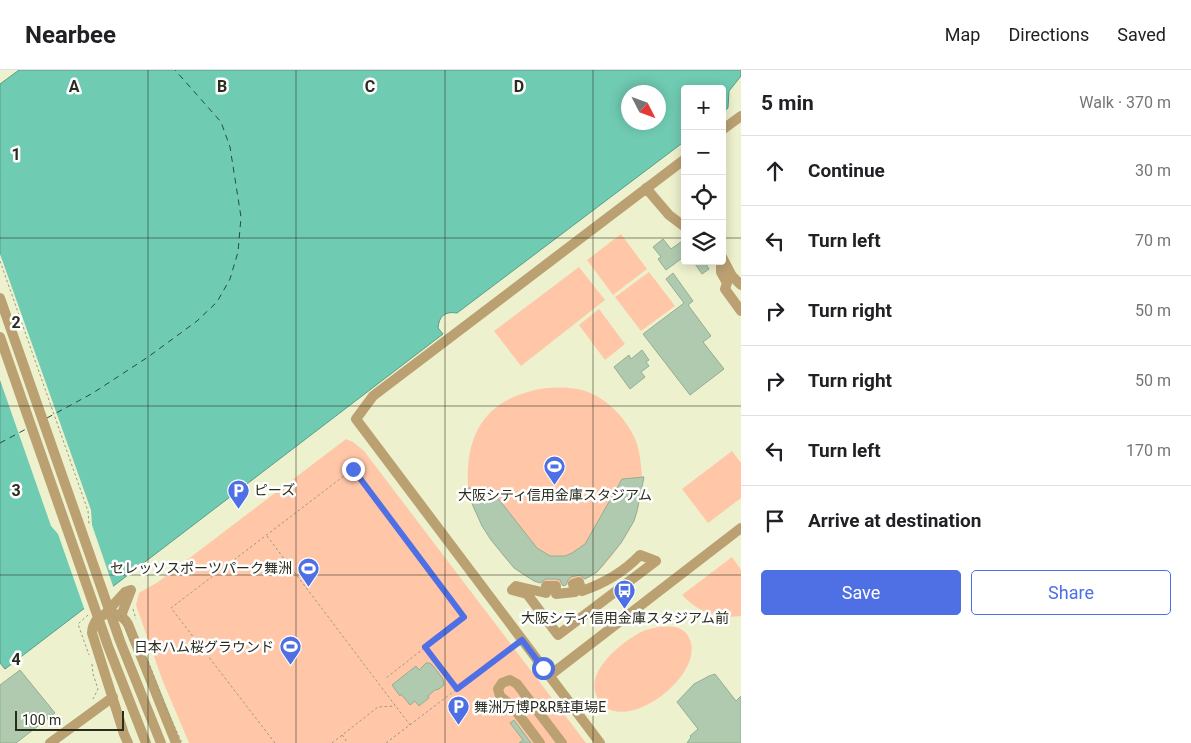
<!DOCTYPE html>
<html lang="en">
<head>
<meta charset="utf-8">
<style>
  :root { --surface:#fff; --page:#f6f6f6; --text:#202124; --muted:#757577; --line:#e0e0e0; --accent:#4f70e4 }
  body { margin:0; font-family:Roboto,"Noto Sans JP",sans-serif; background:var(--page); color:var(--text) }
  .controls { position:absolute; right:15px; top:15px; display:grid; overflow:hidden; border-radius:5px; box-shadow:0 2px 12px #0003 }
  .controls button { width:45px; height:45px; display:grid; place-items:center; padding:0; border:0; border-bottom:1px solid var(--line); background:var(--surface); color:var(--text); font:25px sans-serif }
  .compass { position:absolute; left:621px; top:15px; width:45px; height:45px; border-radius:50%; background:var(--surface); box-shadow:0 2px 12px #0003; rotate:132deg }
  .scale { position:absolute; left:15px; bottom:12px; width:109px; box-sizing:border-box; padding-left:5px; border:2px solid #2a2c1e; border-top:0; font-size:14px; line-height:18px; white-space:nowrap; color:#2a2c1e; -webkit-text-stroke:4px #fff; paint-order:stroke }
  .stop { position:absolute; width:15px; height:15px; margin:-11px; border:4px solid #4f70e4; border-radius:50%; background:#fff }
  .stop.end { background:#4f70e4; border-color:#fff; box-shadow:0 1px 5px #0008 }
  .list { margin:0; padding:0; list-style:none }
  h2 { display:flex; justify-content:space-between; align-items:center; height:65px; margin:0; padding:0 20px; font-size:21px }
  h2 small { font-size:16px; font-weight:400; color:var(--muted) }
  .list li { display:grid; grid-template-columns:32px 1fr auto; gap:15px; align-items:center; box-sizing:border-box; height:70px; padding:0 20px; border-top:1px solid var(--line) }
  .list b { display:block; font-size:19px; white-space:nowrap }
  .list em { font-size:16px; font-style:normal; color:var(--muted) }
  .actions { display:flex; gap:10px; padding:15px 20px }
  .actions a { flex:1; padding:11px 0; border:1px solid var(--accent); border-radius:5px; text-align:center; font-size:18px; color:var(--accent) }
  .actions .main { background:var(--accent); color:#fff }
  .icon { flex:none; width:28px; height:28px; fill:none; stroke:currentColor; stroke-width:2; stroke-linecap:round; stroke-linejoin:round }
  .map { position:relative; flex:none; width:741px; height:673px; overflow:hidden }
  header { display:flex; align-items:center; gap:30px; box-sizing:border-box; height:70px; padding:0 25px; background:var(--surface); border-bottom:1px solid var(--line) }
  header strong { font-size:24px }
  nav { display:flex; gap:28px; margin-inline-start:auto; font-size:18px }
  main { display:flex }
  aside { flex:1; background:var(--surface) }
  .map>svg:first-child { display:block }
</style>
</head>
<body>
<header>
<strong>Nearbee</strong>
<nav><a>Map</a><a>Directions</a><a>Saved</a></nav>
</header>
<main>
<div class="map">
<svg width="741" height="673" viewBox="0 0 741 673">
  <rect width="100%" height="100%" fill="#edf1cd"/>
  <path fill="#ffc7a8" d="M621,164L647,199L613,225L587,190Z
    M579,197L605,230L521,296L494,261Z
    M649,202L675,236L641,261L615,227Z
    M599,239L625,274L605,290L579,255Z
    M546,318C560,317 575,317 588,322C609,330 628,351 636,371C640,383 641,394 642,406L644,407C641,422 640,437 634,451C628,464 607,495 596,503C572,521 536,519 515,498C491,475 477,448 465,418L468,417C465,360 488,327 546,318Z
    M346,369L353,372L364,381L586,673H189L162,609L136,535L139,523L158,512Z
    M732,381L741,393V428L708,453L682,419Z
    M732,487L741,500V546C717,549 698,542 682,525Z
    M658,557C672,556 685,556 690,570C704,606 627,664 601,633C578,606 621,572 643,561C648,559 653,558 658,557Z"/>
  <path fill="#70cbb3" stroke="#5b9b86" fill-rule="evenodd" d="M19,0H741V6L729,21L728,38L722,43V19H685V71L457,243C445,241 439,246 438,258L443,264L5,599L0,593V14ZM628,22H658V52H628Z"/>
  <path fill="#edf1cd" d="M0,184L91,440L92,455L114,519L85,541L58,464L51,456L0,310Z"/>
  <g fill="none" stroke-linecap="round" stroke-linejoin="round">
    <path stroke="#234c42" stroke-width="1" stroke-dasharray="6 5" stroke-linecap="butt" d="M47,348L93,323L148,287L197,251L217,232L230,209L238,182L241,147L230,77L221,52L175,0
      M0,373L28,358"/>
  </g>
  <path fill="#afcaae" stroke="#94ae93" d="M663,169L671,179L685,169V186L666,200L658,189L661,187L653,177Z
    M693,191H704L709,199L702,204Z
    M673,203L693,231L688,235L711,266L703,272L724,299L690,325L643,264L684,233L666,209Z
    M642,280L649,290L646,292L649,296L641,302L645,307L630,319L614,297L629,285L631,289Z
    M644,407L637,441L634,451L621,473L597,502L585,509L580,505L571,507L568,510L566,515L563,516L560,510L556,509H546L540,513L534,511L514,498L491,470L482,456L465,418H490L537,478L550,486H565L572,483L585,474L622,409Z
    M426,593H430L433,596L443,609L444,615L439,619L435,620L428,626L429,628L419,636L415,631L410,635L401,624L400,626L392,615L416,596L419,600Z
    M20,600L55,643L16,673H0V615Z
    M715,604L736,631L741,626V673H687L691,667L690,666L698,659L677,632L694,614L709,606Z
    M514,650L531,673H519L523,670L510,653Z"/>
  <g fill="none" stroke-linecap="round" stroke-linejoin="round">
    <path stroke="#989b80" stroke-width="1" stroke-dasharray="2.5 2.5" stroke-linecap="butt" d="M267,466L410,655
      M133,539L136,549
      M88,545L78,554L89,585
      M425,578L456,619
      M92,594L93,604L98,619L93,629
      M342,665L348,673
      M275,673L171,538L353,399L464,547L386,608
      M332,673L378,637L395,636
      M386,673L515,575"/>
    <path stroke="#bba072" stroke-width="10" d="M722,60L741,46
      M646,118L669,145L685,157
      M722,187L732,206L741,215
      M721,191V202L727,213L725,219L741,241
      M640,485L656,491L558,565L527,524L512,520L516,516L546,523V516H556V524L575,522L573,514L579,512L582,521C605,513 623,503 640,485Z
      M105,544L125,522L131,520
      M121,546L131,520
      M549,606L741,458
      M50,673L113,627
      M128,673L124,664L92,563C93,542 117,536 128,554L176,673
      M540,673L513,637L500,626L498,619L502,613L510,610L517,614L562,673
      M600,673L356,349L373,326L685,89"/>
    <path stroke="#989b80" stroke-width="1" stroke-dasharray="2.5 2.5" stroke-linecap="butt" d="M0,191L88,441L89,454
      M121,545L131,573L147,588L166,638L182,673"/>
    <path stroke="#bba072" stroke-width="10" d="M0,228L120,571L161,673
      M0,267L108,576L146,673"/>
  </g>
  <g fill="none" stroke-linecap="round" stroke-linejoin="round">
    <path stroke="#4f70e4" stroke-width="6" d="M353,399L464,547L425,577L457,619L522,570L543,598"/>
  </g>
  <path fill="none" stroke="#2a2c1e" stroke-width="1" stroke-opacity="0.55" d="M148,0V673M296,0V673M445,0V673M593,0V673M0,168H685M722,168H741M0,336H741M0,505H741"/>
  <defs>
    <symbol id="stadium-pin" viewBox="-11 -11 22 30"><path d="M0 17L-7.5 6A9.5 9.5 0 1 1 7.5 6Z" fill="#4f70e4" stroke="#fff"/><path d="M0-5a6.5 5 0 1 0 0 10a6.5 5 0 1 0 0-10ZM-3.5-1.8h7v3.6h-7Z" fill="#fff"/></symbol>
    <symbol id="parking-pin" viewBox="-11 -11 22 30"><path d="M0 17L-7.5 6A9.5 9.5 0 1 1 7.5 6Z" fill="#4f70e4" stroke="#fff"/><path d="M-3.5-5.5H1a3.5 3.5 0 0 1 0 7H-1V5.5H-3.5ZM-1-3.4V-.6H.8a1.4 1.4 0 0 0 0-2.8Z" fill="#fff"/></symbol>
    <symbol id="bus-pin" viewBox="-11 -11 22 30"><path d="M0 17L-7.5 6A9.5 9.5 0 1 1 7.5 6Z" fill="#4f70e4" stroke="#fff"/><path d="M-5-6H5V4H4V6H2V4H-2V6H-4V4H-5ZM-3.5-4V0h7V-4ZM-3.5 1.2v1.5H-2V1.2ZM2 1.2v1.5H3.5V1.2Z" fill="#fff"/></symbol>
  </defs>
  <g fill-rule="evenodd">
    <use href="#stadium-pin" x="542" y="384" width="25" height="34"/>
    <use href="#parking-pin" x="226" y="408" width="25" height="34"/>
    <use href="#stadium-pin" x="296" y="486" width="25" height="34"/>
    <use href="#bus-pin" x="612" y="508" width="25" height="34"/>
    <use href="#stadium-pin" x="278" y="564" width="25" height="34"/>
    <use href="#parking-pin" x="446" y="624" width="25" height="34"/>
  </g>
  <g text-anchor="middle" stroke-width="5" stroke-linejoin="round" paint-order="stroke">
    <g font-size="14" fill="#2a2c1e" stroke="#fff" text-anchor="start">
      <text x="254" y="425">ピーズ</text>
      <text x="555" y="430" text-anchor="middle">大阪シティ信用金庫スタジアム</text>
      <text x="292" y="503" text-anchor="end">セレッソスポーツパーク舞洲</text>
      <text x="625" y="553" text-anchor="middle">大阪シティ信用金庫スタジアム前</text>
      <text x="274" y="582" text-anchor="end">日本ハム桜グラウンド</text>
      <text x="474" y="642">舞洲万博P&amp;R駐車場E</text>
    </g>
  </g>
  <g font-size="16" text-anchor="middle" font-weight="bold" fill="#2a2c1e" stroke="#fff" stroke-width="5" stroke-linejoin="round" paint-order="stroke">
    <text x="74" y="22">A</text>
    <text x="222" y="22">B</text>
    <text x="370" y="22">C</text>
    <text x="519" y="22">D</text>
    <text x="16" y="90">1</text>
    <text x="16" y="258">2</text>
    <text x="16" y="426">3</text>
    <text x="16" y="595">4</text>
  </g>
</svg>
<div class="controls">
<button>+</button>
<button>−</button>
<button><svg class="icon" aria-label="locate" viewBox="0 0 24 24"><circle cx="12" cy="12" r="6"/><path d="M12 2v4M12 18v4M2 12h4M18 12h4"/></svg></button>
<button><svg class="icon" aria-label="layers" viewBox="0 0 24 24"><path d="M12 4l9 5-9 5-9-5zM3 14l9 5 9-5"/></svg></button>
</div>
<svg class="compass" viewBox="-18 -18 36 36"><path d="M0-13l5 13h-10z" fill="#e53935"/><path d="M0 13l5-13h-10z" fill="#757577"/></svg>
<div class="scale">100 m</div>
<div class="stop" style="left:543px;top:598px"></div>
<div class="stop end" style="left:353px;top:399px"></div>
</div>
<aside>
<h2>5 min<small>Walk · 370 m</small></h2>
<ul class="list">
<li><svg class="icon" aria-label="ahead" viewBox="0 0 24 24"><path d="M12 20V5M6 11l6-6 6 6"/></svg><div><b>Continue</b></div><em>30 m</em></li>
<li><svg class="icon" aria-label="left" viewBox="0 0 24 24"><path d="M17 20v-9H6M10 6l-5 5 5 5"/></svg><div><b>Turn left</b></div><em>70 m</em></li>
<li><svg class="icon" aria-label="right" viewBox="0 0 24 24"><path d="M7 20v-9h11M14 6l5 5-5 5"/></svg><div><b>Turn right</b></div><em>50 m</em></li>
<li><svg class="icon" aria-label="right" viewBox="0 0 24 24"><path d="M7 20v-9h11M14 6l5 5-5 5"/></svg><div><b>Turn right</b></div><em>50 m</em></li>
<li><svg class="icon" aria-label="left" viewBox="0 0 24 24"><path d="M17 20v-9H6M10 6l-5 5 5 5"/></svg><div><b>Turn left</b></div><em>170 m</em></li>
<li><svg class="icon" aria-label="arrive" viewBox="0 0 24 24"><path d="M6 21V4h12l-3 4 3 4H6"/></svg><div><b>Arrive at destination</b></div></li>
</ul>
<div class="actions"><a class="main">Save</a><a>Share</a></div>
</aside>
</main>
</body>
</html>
